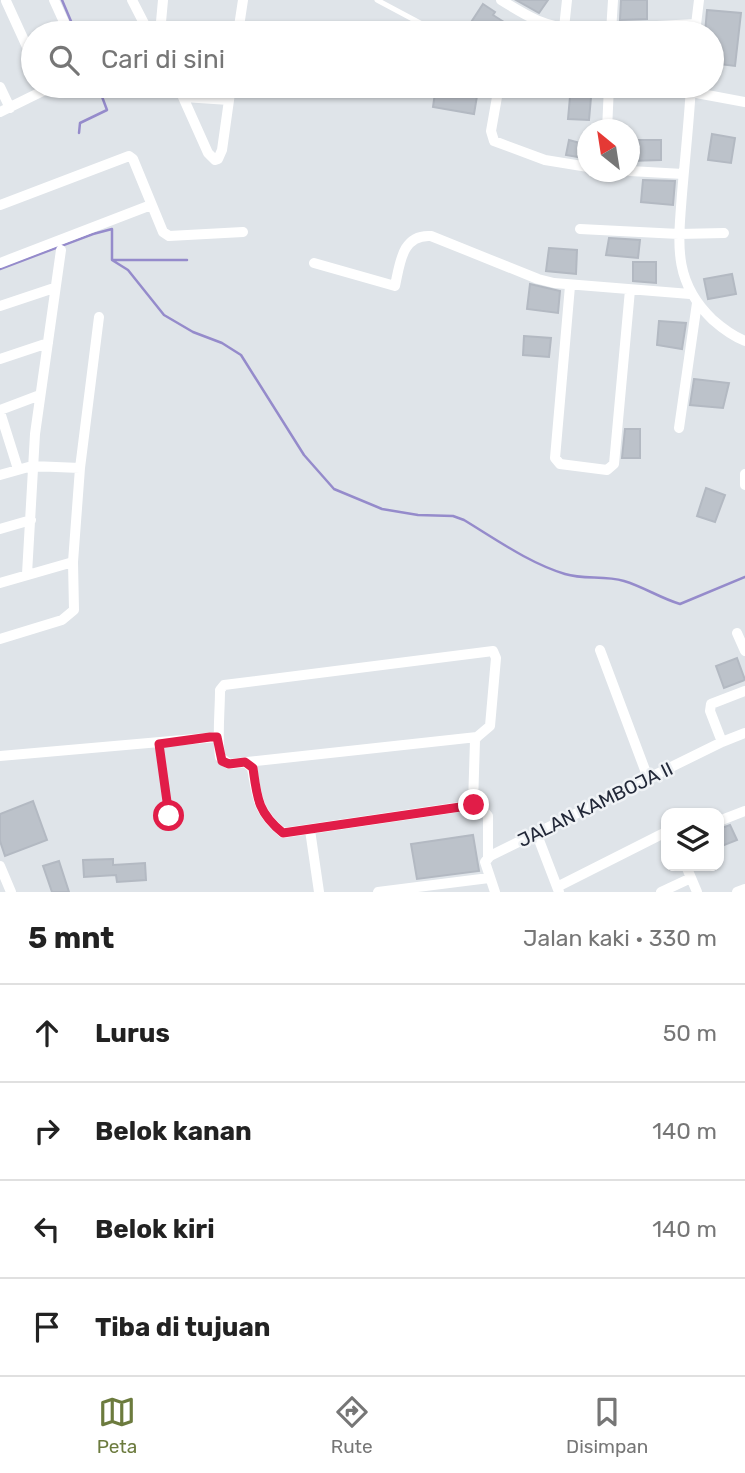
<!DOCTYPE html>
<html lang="id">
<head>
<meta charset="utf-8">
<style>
  :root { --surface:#fff; --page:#f2f2f2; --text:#222; --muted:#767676; --line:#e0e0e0; --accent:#6c7b3e }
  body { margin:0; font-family:Rubik,sans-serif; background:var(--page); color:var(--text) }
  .controls { position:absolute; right:21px; bottom:21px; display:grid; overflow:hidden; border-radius:14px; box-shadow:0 2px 5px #0004 }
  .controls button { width:63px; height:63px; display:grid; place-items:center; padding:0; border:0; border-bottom:2px solid var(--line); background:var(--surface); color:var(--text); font:35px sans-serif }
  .compass { position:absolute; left:577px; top:119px; width:63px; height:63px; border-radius:50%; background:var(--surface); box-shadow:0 2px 5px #0004; rotate:330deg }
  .stop { position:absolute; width:21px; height:21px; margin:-16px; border:5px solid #e11d48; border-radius:50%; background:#fff }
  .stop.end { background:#e11d48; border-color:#fff; box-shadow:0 2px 7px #0008 }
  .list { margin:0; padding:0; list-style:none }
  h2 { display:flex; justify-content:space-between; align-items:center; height:91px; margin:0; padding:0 28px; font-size:30px }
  h2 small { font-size:23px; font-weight:400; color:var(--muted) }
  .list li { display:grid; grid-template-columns:46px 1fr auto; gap:21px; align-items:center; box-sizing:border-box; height:98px; padding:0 28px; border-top:2px solid var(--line) }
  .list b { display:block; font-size:26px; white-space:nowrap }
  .list em { font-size:23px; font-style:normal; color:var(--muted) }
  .icon { flex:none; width:38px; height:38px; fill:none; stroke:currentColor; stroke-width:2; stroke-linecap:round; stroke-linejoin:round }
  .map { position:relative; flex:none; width:745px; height:892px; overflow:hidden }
  .search { position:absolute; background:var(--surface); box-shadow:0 2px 5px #0004; left:21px; right:21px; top:21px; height:77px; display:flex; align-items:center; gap:18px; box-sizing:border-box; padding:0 24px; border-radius:38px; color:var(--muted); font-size:26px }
  .sheet { height:483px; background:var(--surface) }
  nav { display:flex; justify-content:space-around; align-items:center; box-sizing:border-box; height:98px; border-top:2px solid var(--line); background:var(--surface); font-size:19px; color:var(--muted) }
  nav a { display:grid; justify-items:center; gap:4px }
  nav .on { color:var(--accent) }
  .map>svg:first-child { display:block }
</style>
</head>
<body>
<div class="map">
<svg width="745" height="892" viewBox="0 0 745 892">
  <rect width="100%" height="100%" fill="#dfe4e9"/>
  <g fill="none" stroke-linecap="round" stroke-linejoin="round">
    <path stroke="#958bcb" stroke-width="2.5" d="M62,0L76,33
      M79,133L80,123L107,110L98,86
      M113,260H187
      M0,269L93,234L112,229V260L128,270L164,315L193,332L222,343L241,355L304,455L334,489L382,509L418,515L453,516L464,520C497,540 529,563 565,574C584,580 604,575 624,581C644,587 660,598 680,604L745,577"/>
  </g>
  <path fill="#bcc2ca" stroke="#b3b9c2" stroke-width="2" d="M516,0H548L539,13Z
    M621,0H647V19L620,20Z
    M483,4L495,12L493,15L521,33H471L466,30Z
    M707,10L741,13L735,66L712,63V33H705Z
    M436,86H461L460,91L477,96L474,114L433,107Z
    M571,86H592L589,120L568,119Z
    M712,134L735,138L731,163L708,160Z
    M569,140L587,145L584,158L566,155Z
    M629,140H661V160L629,161Z
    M643,180L675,181L673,205L641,202Z
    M609,238L640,240L638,258L606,255Z
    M549,248L577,250L576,274L546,271Z
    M633,262H656V283L633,281Z
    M732,274L736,294L708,299L704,279Z
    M530,284L560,291L558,313L527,309Z
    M659,321L686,323L682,349L657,345Z
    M524,336L551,338L549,357L523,355Z
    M694,379L729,383L723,408L690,405Z
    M625,429H640V458H622Z
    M706,488L725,495L715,522L697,516Z
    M737,658L745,680L724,688L716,666Z
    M33,801L47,840L5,856L0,841V814Z
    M730,825L737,840L719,847V829Z
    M473,835L479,871L417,879L411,844Z
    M113,859V865L145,863L146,880L117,882L116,875L84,877L83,860Z
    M59,861L69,892H52L43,866Z"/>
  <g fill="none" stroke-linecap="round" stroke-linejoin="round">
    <path stroke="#fff" stroke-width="5" d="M377,0L437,32
      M159,744L169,816"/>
    <path stroke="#fff" stroke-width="10" d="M54,0L69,33
      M132,0L149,33
      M501,0C530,18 543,26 578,30L696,24
      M6,1L33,60
      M564,28L567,0
      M611,32L613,0
      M160,33L163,0
      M238,33L243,0
      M695,33L699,0
      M178,86L208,153L215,160L218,159L222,150L231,86
      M691,86C689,122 685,158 682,194C678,245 673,282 713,320C722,328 733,336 745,341
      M0,87L10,108
      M691,92L745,102
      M184,97L229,100
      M497,97L491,131L494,141L545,160L588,167
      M0,112L53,86
      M607,130L609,86
      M630,171L683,174
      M0,205L129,156L133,159L163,232L169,236L243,232
      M580,229L679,234L724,233
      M0,263L151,205
      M314,263L395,286C400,263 402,234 431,236L538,279L554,283L690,294
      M570,286L555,458L560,464L607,470L614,464L630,290
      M0,306L54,288
      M0,359L48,343
      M0,410L40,395
      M0,412L18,469
      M679,428L697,303
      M745,474V485
      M0,475L32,466L80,468
      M0,529L31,520
      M27,574L35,434L61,250
      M0,583L73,562
      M737,633L745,651
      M0,639L62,620L74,610L73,562L80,468L99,317
      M600,650L648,778
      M493,651L496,658L490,726L477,737L229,764L220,757C217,735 220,713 220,690L224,685Z
      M722,742L710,711L711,704L745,691
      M0,756L217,737
      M245,762L252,768C257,798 258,813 283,833L473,805L483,810L488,816V858
      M473,805L475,740L477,737
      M719,821L745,811
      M310,830L319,892
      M539,840L559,892
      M0,866L11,892
      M686,866L697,892
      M557,887L666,832
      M378,892L489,878
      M495,892L485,862L490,856L722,742L745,733
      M661,892L691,878
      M737,892L745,889"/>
  </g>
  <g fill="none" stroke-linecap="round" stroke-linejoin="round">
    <path stroke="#e11d48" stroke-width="9" d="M169,816L159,744L210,737H217L222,761L229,764L245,762L253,768C257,798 258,813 283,833L474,805"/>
  </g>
  <g text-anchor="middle" stroke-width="5" stroke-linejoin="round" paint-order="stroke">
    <g font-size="19" fill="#222838" stroke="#f0f3f6">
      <text transform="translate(595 804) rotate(-26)" y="7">JALAN KAMBOJA II</text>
    </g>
  </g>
</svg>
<div class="controls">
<button><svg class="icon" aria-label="layers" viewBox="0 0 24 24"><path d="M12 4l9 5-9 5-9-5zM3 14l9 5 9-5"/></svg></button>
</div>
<svg class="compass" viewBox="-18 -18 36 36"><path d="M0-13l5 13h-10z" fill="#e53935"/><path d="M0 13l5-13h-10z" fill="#767676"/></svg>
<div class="stop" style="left:169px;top:816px"></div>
<div class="stop end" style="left:474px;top:805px"></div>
<div class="search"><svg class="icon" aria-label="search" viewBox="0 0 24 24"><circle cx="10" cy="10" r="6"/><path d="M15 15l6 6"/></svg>Cari di sini</div>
</div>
<section class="sheet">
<h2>5 mnt<small>Jalan kaki · 330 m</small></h2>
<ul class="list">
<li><svg class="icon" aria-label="ahead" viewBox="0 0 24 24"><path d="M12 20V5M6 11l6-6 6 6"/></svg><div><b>Lurus</b></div><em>50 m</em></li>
<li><svg class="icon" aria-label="right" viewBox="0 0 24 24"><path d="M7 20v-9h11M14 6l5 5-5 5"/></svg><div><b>Belok kanan</b></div><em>140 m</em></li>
<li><svg class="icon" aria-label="left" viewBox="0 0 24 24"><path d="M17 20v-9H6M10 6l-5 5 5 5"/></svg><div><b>Belok kiri</b></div><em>140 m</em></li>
<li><svg class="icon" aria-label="arrive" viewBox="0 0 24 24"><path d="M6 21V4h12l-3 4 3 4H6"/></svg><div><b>Tiba di tujuan</b></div></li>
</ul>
</section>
<nav>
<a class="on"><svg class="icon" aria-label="map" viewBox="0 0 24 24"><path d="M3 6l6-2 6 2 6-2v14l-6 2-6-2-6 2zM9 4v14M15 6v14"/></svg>Peta</a>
<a><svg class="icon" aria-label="directions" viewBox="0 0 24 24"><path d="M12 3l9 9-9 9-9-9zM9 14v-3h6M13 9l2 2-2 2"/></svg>Rute</a>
<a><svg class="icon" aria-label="saved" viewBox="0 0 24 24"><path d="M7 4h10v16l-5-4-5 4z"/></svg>Disimpan</a>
</nav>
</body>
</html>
